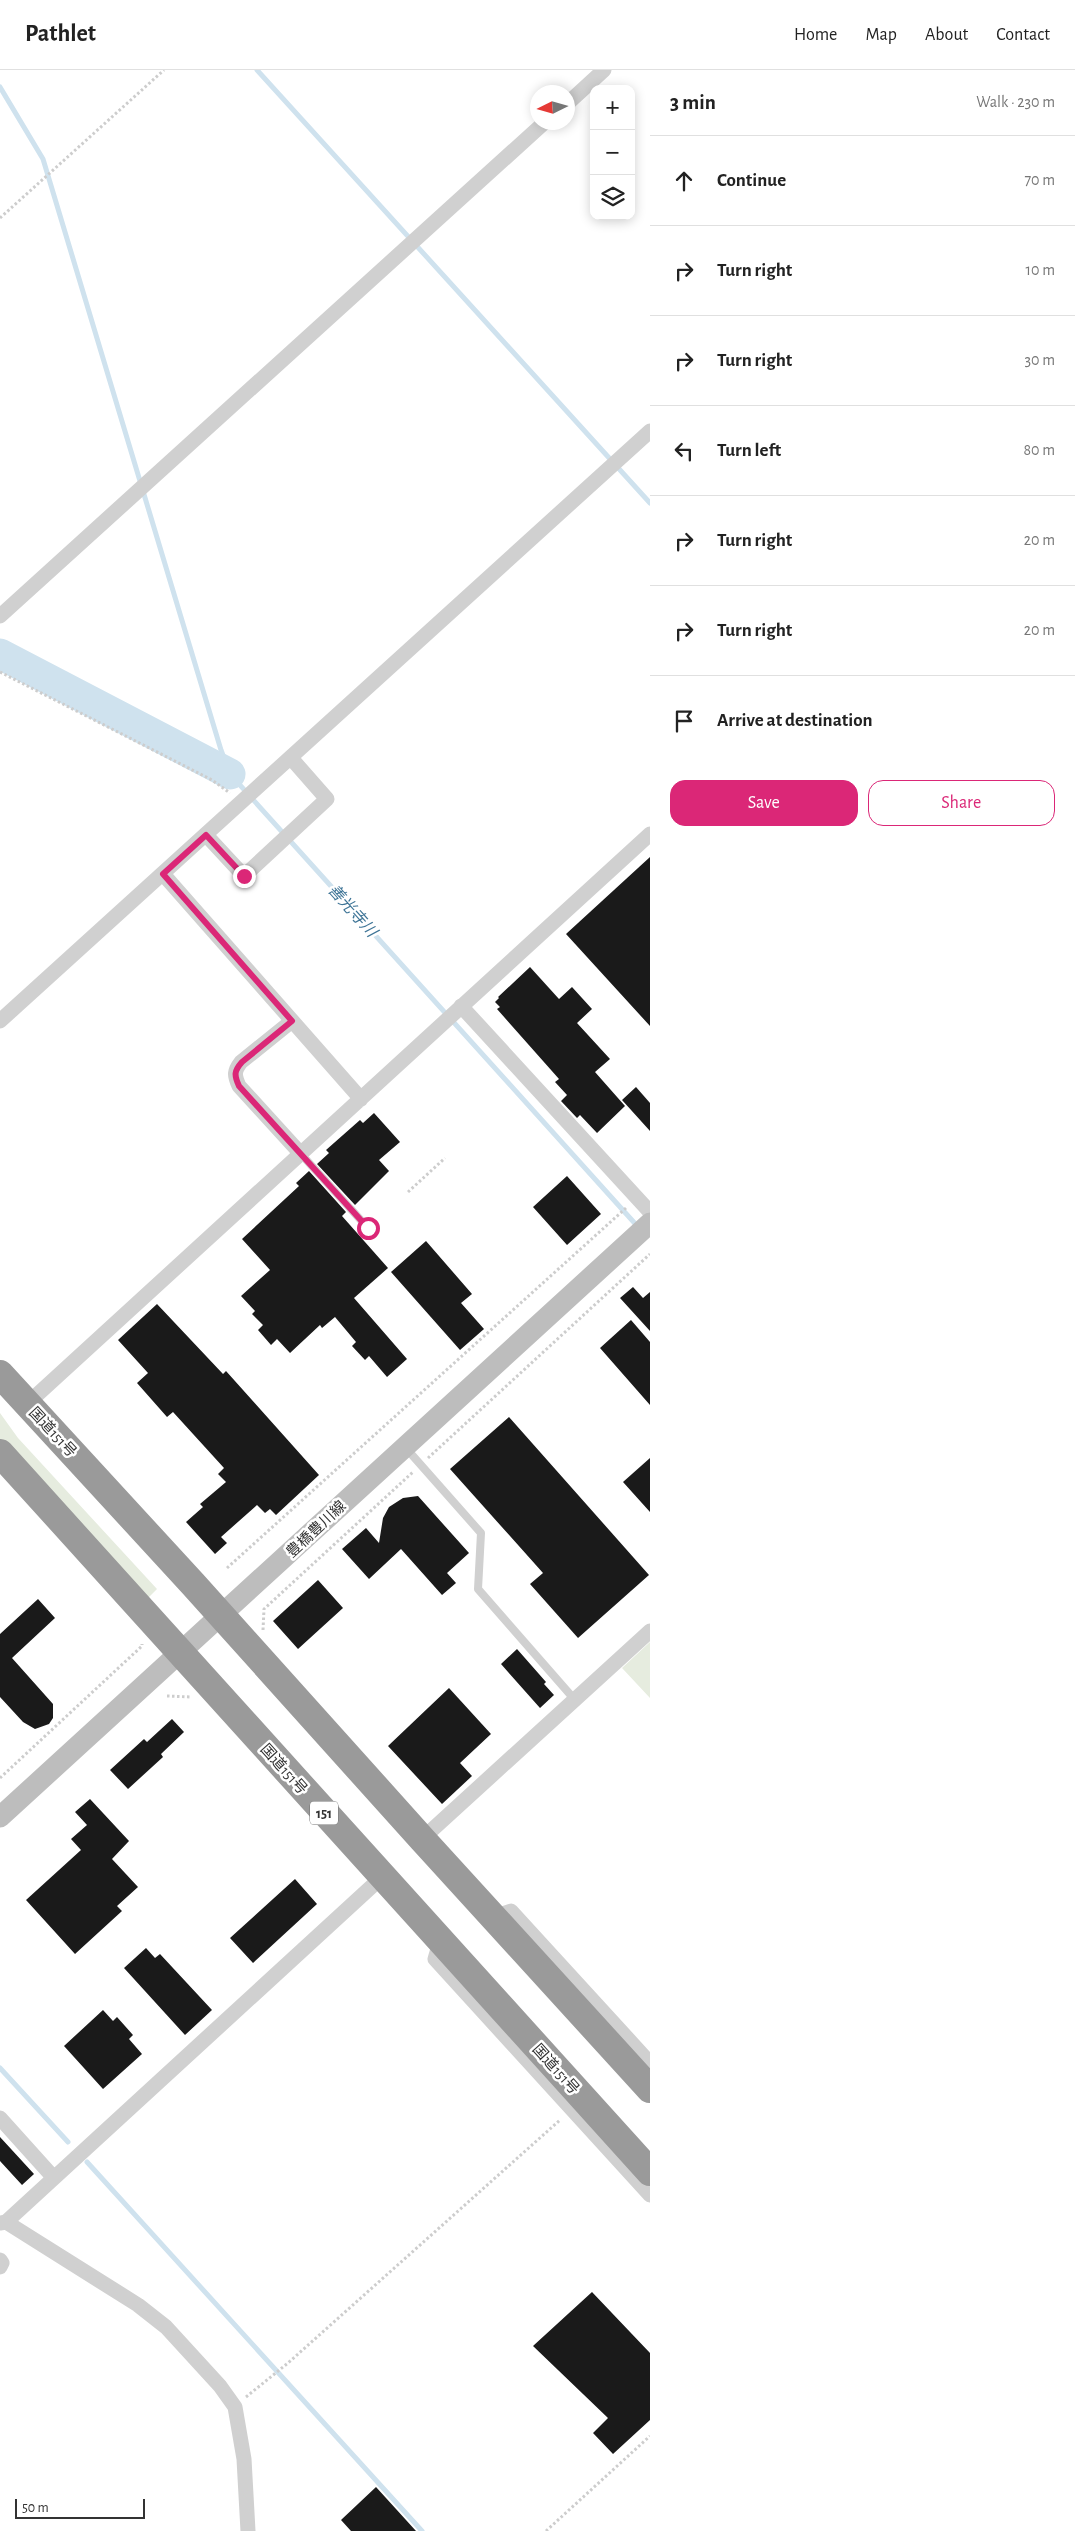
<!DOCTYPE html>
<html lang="en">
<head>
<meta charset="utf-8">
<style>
  :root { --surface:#fff; --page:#f6f6f6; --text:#222; --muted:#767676; --line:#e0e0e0; --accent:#db2777 }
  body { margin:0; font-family:"Alegreya Sans","Noto Sans JP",sans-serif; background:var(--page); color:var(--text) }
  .controls { position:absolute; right:15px; top:15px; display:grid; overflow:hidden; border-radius:10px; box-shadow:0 2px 12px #0003 }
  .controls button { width:45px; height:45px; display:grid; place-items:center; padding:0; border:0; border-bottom:1px solid var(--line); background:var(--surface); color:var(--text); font:25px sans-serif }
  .compass { position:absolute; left:530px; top:15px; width:45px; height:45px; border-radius:50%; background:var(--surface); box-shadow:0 2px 12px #0003; rotate:265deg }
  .scale { position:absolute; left:15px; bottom:12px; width:130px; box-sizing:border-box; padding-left:5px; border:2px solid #333; border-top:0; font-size:14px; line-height:18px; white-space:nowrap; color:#333; -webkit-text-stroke:4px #fff; paint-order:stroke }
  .stop { position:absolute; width:15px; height:15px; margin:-11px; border:4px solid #db2777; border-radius:50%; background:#fff }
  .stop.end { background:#db2777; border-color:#fff; box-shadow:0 1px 5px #0008 }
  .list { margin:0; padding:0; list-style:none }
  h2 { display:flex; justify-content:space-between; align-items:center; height:65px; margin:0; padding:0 20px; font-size:21px }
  h2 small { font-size:16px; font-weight:400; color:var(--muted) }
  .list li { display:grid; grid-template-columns:32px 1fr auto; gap:15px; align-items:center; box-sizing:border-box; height:90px; padding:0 20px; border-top:1px solid var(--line) }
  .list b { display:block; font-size:19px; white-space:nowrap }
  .list em { font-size:16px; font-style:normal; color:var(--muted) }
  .actions { display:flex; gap:10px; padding:15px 20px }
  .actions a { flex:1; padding:11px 0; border:1px solid var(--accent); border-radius:15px; text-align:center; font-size:18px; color:var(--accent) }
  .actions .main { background:var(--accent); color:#fff }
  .icon { flex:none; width:28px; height:28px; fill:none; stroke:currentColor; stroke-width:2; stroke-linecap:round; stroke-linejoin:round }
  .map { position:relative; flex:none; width:650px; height:2461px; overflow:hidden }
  header { display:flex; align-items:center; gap:30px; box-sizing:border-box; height:70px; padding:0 25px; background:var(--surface); border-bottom:1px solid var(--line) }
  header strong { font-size:24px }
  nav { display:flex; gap:28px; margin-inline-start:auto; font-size:18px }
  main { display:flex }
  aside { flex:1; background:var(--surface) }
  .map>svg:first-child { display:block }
</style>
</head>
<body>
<header>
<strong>Pathlet</strong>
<nav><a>Home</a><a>Map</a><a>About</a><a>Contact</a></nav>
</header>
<main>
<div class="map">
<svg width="650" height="2461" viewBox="0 0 650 2461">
  <rect width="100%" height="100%" fill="#fff"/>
  <path fill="#e6ecdf" d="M0,1343L18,1368L157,1519L145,1531L0,1375Z
    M650,1572V1628L622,1598Z"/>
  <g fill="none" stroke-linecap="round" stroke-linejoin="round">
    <path stroke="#cfe2ee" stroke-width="5" d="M257,0L650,433
      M0,17L43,89L221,680L230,704L639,1158
      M0,1998L68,2072
      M87,2092L422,2461"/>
    <path stroke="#cfe2ee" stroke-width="31" d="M0,584L230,704"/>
  </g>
  <path fill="#1a1a1a" d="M650,787V956L566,864Z
    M530,897L559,929L572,917L592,939L577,953L610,989L595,1002L625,1036L597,1063L580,1045L577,1048L561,1031L567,1025L555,1012L559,1009L497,939L500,937L495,932L499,928L498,927Z
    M636,1017L650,1033V1061L622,1030Z
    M374,1043L400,1072L379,1090L389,1101L355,1135L317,1094L329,1083L326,1080L360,1050L363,1053Z
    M309,1101L346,1142L342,1146L388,1198L354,1228L407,1289L387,1307L369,1286L365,1290L352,1276L356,1272L335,1247L322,1258L320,1255L290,1283L277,1269L271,1275L258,1260L263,1255L252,1244L255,1241L241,1226L270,1200L242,1169L299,1116L296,1113Z
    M567,1106L601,1144L567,1175L533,1137Z
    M426,1171L472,1224L461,1233L484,1259L460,1280L391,1202Z
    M633,1217L643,1228L650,1222V1261L620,1228Z
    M157,1234L223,1304L226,1301L319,1405L276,1445L270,1439L265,1443L257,1435L221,1467L227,1473L215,1484L186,1452L203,1437L200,1434L226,1412L218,1404L224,1398L173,1342L167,1347L137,1313L148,1303L118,1270Z
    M631,1250L650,1272V1335L600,1278Z
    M509,1347L649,1505L578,1568L530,1514L543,1503L450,1399Z
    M650,1388V1442L623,1412Z
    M418,1426L469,1483L447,1503L456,1513L442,1525L401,1479L369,1509L342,1479L366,1458L379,1473L383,1448L389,1437L403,1428Z
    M318,1510L343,1538L298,1579L273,1551Z
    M38,1529L55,1548L12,1588L53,1634V1648L49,1654L35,1659L23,1652L0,1627V1564Z
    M517,1579L546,1612L544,1614L554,1625L540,1638L501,1594Z
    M449,1618L491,1664L460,1693L472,1706L442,1734L388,1676Z
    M172,1649L184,1662L161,1684L163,1687L128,1719L110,1700L144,1669L147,1672Z
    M90,1729L129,1771L112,1789L138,1817L117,1836L122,1841L75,1884L26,1830L81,1780L71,1769L87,1755L75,1742Z
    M295,1809L317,1834L253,1893L230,1868Z
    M146,1878L155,1888L160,1884L212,1940L185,1965L124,1898Z
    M103,1940L113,1951L117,1947L133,1965L129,1969L142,1984L103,2019L64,1976Z
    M0,2067L34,2104L22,2115L0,2091Z
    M592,2222L650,2283V2350L613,2384L593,2363L608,2348L533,2276Z
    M376,2417L416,2461H351L341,2450Z"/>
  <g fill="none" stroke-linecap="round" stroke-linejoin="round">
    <path stroke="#cdcdcd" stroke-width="3" stroke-dasharray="2.5 2.5" stroke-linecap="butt" d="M0,148L164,0
      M0,602L212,710L230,723
      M408,1122L445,1088
      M428,1388L650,1184
      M227,1498L626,1138
      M263,1560L264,1539L413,1402
      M167,1626L191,1627
      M0,1708L142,1576V1574
      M246,2327L288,2293L560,2050
      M546,2461L650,2366"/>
    <path stroke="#d0d0d0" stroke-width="8" d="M301,1084L368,1158
      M405,1377L481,1463L478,1519L575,1630"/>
    <path stroke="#d0d0d0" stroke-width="15" d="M568,33L604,0
      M0,546L545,52
      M206,765L244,806L327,729L291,688
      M163,804L361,1029
      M461,936L650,1142
      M0,951L650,361
      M292,951L241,992C234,1001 234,1005 239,1016L301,1084
      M27,1334L650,764
      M422,1769L650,1561
      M493,1847L511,1841L650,1993
      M440,1872L435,1889L650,2125
      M0,2048L54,2108
      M6,2152L382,1807
      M0,2153L6,2152L138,2235L166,2257L220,2316L235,2337L244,2389L248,2461
      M0,2190L2,2193L0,2197"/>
    <path stroke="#bdbdbd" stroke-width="21" d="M0,1747L650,1153"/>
    <path stroke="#9a9a9a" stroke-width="28" d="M0,1304L193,1514L422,1769L650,2019
      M0,1383L650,2102"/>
  </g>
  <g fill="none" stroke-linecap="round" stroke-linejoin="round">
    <path stroke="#db2777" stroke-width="6" d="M244,806L206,765L163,804L292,951L242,992C234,1001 234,1005 239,1016L368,1158"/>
  </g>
  <g text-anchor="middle" stroke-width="5" stroke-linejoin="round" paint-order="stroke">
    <rect fill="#fff" stroke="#707070" stroke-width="1" x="310" y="1731.5" width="28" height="23" rx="4"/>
    <g font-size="14" font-weight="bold" fill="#333">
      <text x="324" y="1748">151</text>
    </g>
    <g font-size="15" fill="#333" stroke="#fff">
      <text transform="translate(53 1362) rotate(47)" y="5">国道151号</text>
      <text transform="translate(316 1459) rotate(-43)" y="5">豊橋豊川線</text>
      <text transform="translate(284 1699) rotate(48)" y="5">国道151号</text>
      <text transform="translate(556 1999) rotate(48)" y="5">国道151号</text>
    </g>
    <g font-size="16" font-style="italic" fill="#3f7597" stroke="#fff">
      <text transform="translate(353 840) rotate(48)" y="6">善光寺川</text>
    </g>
  </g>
</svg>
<div class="controls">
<button>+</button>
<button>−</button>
<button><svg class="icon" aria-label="layers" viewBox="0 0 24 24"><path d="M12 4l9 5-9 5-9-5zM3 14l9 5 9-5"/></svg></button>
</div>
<svg class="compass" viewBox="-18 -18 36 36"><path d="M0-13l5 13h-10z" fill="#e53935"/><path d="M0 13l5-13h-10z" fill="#767676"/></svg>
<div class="scale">50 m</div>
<div class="stop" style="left:368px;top:1158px"></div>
<div class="stop end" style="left:244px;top:806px"></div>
</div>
<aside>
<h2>3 min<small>Walk · 230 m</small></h2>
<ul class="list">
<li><svg class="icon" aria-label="ahead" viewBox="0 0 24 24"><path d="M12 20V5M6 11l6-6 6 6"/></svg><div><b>Continue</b></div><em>70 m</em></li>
<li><svg class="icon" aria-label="right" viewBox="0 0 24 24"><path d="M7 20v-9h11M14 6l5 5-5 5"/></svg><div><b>Turn right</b></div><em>10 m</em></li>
<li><svg class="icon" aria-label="right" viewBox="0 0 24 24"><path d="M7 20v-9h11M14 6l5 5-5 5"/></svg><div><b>Turn right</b></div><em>30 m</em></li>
<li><svg class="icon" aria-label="left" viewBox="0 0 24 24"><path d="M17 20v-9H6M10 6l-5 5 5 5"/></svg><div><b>Turn left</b></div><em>80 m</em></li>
<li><svg class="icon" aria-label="right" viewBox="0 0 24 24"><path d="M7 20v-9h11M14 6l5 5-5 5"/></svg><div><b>Turn right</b></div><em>20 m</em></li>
<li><svg class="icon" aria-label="right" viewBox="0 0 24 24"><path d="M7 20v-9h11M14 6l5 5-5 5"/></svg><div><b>Turn right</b></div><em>20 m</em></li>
<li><svg class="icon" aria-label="arrive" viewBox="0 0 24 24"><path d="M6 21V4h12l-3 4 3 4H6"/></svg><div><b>Arrive at destination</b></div></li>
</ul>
<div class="actions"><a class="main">Save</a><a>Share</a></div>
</aside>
</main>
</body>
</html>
